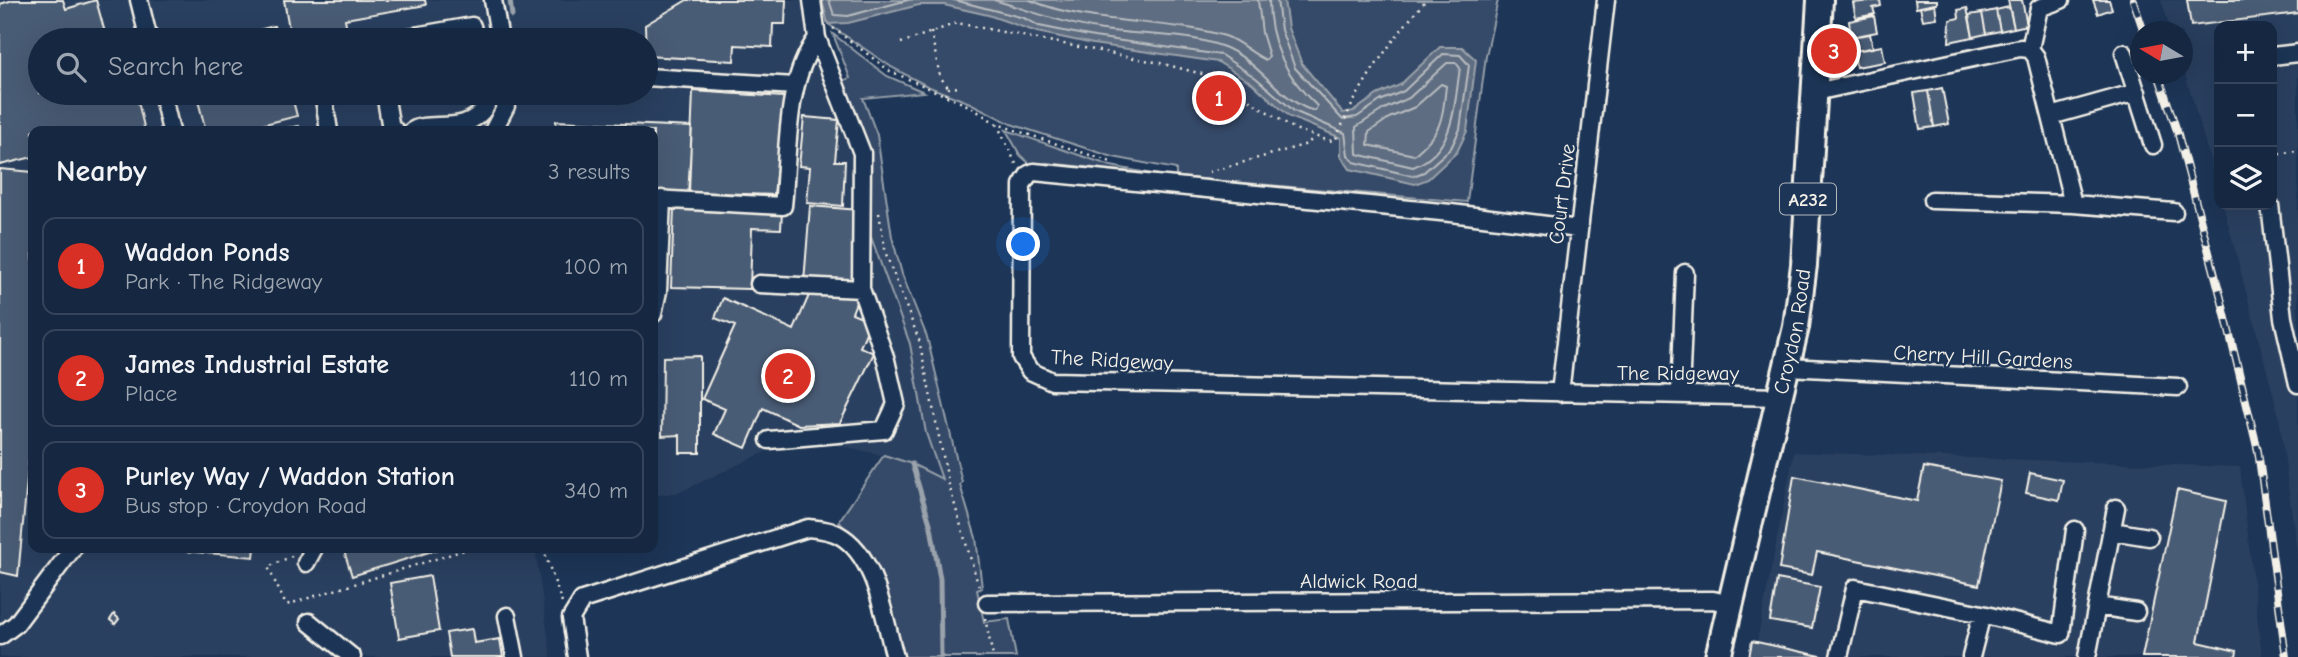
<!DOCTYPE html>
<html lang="en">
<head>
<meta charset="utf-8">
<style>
  :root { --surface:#162841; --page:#23344c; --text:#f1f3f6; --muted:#9ea6b1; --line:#35445a; --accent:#d93025 }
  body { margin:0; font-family:"Comic Neue",sans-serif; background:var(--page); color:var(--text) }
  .controls { position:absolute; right:21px; top:21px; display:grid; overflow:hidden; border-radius:14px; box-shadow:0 7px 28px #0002 }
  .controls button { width:63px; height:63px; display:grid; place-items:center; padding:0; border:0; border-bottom:2px solid var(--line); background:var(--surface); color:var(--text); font:35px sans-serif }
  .compass { position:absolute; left:2130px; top:21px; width:63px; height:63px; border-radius:50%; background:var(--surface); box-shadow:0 7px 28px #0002; rotate:280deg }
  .you { position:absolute; left:1024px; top:245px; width:24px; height:24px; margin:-18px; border:5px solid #fff; border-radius:50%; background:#1a73e8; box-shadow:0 0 0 10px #1a73e833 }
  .badge { display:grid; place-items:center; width:46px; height:46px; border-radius:50%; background:var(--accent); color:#fff; font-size:23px; font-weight:700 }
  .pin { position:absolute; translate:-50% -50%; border:4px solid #fff; box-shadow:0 2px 7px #0006 }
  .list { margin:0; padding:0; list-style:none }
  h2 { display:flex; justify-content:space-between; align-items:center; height:91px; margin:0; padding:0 28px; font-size:30px }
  h2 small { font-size:23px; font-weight:400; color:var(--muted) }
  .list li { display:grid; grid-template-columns:46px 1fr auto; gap:21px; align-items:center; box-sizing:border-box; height:98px; margin:0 14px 14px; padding:0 14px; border:2px solid var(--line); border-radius:14px }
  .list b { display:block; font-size:26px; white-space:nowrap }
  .list p { margin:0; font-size:23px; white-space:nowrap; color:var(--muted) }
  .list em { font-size:23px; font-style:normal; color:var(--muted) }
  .icon { flex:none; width:38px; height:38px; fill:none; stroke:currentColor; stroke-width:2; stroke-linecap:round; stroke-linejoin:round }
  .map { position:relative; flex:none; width:2298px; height:657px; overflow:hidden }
  .search { position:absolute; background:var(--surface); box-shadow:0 7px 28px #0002; left:28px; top:28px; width:630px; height:77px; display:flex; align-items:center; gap:18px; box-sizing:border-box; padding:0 24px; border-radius:38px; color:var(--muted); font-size:26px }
  .panel { position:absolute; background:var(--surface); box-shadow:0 7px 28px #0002; left:28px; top:126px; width:630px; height:427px; border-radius:14px }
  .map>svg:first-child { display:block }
</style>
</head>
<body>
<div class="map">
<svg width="2298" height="657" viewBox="0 0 2298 657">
  <rect width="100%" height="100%" fill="#1d3557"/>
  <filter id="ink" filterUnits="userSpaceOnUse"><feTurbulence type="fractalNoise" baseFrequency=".0143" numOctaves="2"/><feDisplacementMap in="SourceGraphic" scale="14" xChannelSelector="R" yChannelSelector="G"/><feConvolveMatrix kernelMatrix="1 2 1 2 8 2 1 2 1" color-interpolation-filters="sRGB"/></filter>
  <g filter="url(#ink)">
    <path fill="#2a4060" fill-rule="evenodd" d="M0,0H811L852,111L867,226L910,344L926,433L942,480L899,459L837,445L778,446L680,492L653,496V131H33V548H535L551,657H0ZM40,40H646V93H40Z
      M2161,0H2298V561L2279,416L2223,205H2272V26H2219V190L2183,67L2182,32L2171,31Z
      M1794,452L2240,467L2262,657H1754Z"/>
    <path fill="#354a67" stroke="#949ea8" stroke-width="2" d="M822,0H1498L1486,56L1467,202L1176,177V169L1113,157L1011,124L970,103L927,86L893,68L828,24Z
      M833,34L887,76L924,92L863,98L877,135L892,237L902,274L927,337L962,482L960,485L976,538L982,588L977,590L984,622L1009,619L1016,657H897L866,555L839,521L884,455L912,464L942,479L926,433L910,344L867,226L866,167L824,36L843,81L850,78Z
      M1006,130L1111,166L1158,175L1047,163L1033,167L1020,155Z"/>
    <path fill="#5e6d82" stroke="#9aa2ab" stroke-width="2" d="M822,0H1284L1288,28L1302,64L1343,113L1354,111L1377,95L1400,85L1440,47H1462L1476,60L1467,131L1457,152L1428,179L1415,184L1350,169L1341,156V138L1290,117L1252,83L1218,62L1093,44L1037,32L988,15L944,5H919L848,23L828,24Z"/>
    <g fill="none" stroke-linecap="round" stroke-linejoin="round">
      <path stroke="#b8bcbf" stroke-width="2" d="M829,0L834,15L848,16L908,0
        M954,0L1024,18L1039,26L1094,37L1221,55L1256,78L1294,111L1345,133L1348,155L1354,162L1413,176L1424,172L1451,148L1460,129L1469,65L1460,55L1443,54L1404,91L1380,101L1357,117L1342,119L1295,68L1281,30L1277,0
        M994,0C1028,10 1061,23 1097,29C1138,36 1184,32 1224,47C1258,60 1283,104 1315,111L1317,106C1287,78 1269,42 1269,0
        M1030,0C1092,26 1161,18 1225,36C1240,41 1252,54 1266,60L1269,56L1262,33L1258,0
        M1447,63H1456L1460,68C1454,105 1455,152 1413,167L1357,154L1356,127L1384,109L1409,98Z
        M1441,84L1446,86C1442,122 1442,131 1414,155L1368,145L1369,132L1389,118L1415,107Z"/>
      <path stroke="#9aa2ab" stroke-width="5" d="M510,0L512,16
        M912,464L931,527L940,579L941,657"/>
    </g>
    <path fill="#485b74" stroke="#f4f1e8" stroke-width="2" d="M13,0H63L66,9L96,0L107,40H40V93H136L145,131H33V157L0,165V4Z
      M284,0H425L426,5L345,19L349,40H291Z
      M687,0H786L785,24H773L772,47L735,45L734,61L646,56L645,25Z
      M1880,0L1881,6L1873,8L1875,14L1856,18L1853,3Z
      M1915,0H1937V4L1916,8Z
      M2008,0H2022L2027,25L2014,28Z
      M2093,0H2109L2112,9L2098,14Z
      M2187,0H2298V13L2191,26Z
      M1935,4L1937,18L1923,20L1920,7Z
      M2009,7L2014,28L2000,31L1996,10Z
      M1967,8L1973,37L1949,42L1950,20L1959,18L1958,10Z
      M1996,10L2000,31L1986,34L1982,13Z
      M1982,13L1986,34L1973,37L1969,15Z
      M1874,16L1877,32L1851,37L1849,21Z
      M274,26L278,40H220Z
      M1870,34L1873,48L1854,51L1851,37Z
      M1882,46L1885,62L1856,67L1854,51Z
      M1942,88L1949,124L1934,127L1928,91Z
      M693,91L784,97L774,195L689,192Z
      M1928,91L1934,127L1920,129L1914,93Z
      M196,93H230L231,96L242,93H291L297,116L237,131H206Z
      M804,117L839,120L835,161H845L843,206L807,203L810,167L799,166Z
      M556,121L692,127L688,195L653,194V131H556Z
      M299,126L300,131H285V128Z
      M0,169L33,172V417L18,576L0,572Z
      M810,206L859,210L853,286L804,282Z
      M674,208L782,212L781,229L752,228L750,289L671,287Z
      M810,293L858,297L852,313L871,321L860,347L874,353L840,423L799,425L763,408L746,448L714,434L725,409L702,399L735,326L715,318L723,298L794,330Z
      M700,356V453H680V435L662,436L663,357Z
      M1924,467L2001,481L1979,585L1817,552L1812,575L1779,569L1794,476L1917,501Z
      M2030,473L2063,480L2059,500L2026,493Z
      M2177,490L2226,501L2198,642L2237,651L2236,657H2142Z
      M147,548H255L254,557Z
      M343,548H442L352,576Z
      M430,576L439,631L399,638L390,583Z
      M1777,579L1820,587L1812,628L1770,621Z
      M114,614L119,619L115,624L110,620Z
      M472,629L474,643L500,639L503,657H450L446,633Z
      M1752,641L1821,656V657H1749Z"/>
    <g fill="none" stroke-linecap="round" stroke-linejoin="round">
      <defs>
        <path id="minor" d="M139,0L149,40
          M493,0L500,40
          M392,40L472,26L475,40
          M2030,49L2039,8L2061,0
          M2124,53L2153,145
          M2272,56L2298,53
          M646,77L795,86
          M1815,92L2020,48L2030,49L2036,57L2073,204L2174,212
          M162,93L171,131
          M323,93L329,131
          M385,93L391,129L396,131
          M2051,116L2137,92
          M412,131C428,119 467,137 486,106L484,93
          M493,131L506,106V93
          M653,199L783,206C789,151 784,83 817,38L812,0
          M1932,200L2073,204
          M2270,205L2283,318L2298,384
          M1579,229L1451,213L1034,172L1029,174L1022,185L1021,357L1030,371L1052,381L1781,397
          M759,284L861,289L862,153L817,38
          M653,314L658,291L662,199
          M1787,367L2178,387
          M1560,393L1606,0
          M1680,395L1685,273
          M769,440L884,430L896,404L886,360L861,289
          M2112,531L2149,537
          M306,563L314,548
          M987,603L1713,600L1730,604
          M2097,606L2136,612
          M1982,614L2061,634L2075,530
          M507,616L515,657
          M309,622L352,657
          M0,636L16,624L73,548
          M577,657L571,618L582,600L808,528C818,529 831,530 839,535C877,556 884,620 895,657
          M1839,657L1855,588L1982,614L1971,657
          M2087,657L2116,508"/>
        <g id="highway">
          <path id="s1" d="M1718,657L1796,327L1804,265L1820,0"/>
        </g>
      </defs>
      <use href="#minor" stroke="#f4f1e8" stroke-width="21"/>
      <use href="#highway" stroke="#f4f1e8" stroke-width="30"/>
      <path stroke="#f4f1e8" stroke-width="2.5" stroke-dasharray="2 5" stroke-linecap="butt" d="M833,28L890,71L969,106L997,124L1111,162
        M931,32L940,77L949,88
        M901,43L957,23L1160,63L1210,76L1295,129L1329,141L1336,139C1358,86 1389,43 1426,0
        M945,95L949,88L961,87
        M997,124L1016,164
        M2272,154L2298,151
        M1209,172L1304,145L1315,138
        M879,213L886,254L919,340L949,485L980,591
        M543,548L562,603
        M292,556L268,567L286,605L471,548
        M985,618L993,657"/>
      <use href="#minor" stroke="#1d3557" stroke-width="16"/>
      <use href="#highway" stroke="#1d3557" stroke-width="24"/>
      <defs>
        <path id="rail" d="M2133,0L2144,32
          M2158,74L2178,134L2221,298L2258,451L2286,657"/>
      </defs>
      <use href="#rail" stroke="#f4f1e8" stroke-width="8"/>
      <use href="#rail" stroke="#1d3557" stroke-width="5" stroke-dasharray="16" stroke-linecap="butt"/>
    </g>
  </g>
  <g text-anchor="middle" stroke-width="5" stroke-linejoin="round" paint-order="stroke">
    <rect fill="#1d3557" stroke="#b4b9bc" stroke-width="2" x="1780" y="183.5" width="56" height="31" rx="5"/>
    <g font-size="19" font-weight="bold" fill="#f4f1e8">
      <text x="1808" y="206">A232</text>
    </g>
    <g font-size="21" fill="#f4f1e8" stroke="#1d3557">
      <text transform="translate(1562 194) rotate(-83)" y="7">Court Drive</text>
      <text dy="7" stroke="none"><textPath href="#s1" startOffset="334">Croydon Road</textPath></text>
      <text transform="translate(1983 357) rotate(3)" y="7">Cherry Hill Gardens</text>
      <text transform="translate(1112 360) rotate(3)" y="7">The Ridgeway</text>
      <text x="1678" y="380">The Ridgeway</text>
      <text x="1359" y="588">Aldwick Road</text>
    </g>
  </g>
</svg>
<div class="controls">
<button>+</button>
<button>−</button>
<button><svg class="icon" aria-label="layers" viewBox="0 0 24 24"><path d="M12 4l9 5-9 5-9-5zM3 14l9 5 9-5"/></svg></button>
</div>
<svg class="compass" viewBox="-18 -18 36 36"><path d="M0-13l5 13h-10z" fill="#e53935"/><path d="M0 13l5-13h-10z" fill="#9ea6b1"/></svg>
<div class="you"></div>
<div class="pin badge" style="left:1219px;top:98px">1</div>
<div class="pin badge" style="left:788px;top:376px">2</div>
<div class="pin badge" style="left:1834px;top:51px">3</div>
<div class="search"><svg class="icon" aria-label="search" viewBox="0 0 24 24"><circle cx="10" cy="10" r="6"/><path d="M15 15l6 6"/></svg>Search here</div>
<section class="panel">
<h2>Nearby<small>3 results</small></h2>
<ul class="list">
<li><span class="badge">1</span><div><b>Waddon Ponds</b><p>Park · The Ridgeway</p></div><em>100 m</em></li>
<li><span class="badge">2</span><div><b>James Industrial Estate</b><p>Place</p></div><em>110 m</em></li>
<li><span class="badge">3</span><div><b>Purley Way / Waddon Station</b><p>Bus stop · Croydon Road</p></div><em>340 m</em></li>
</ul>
</section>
</div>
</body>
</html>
